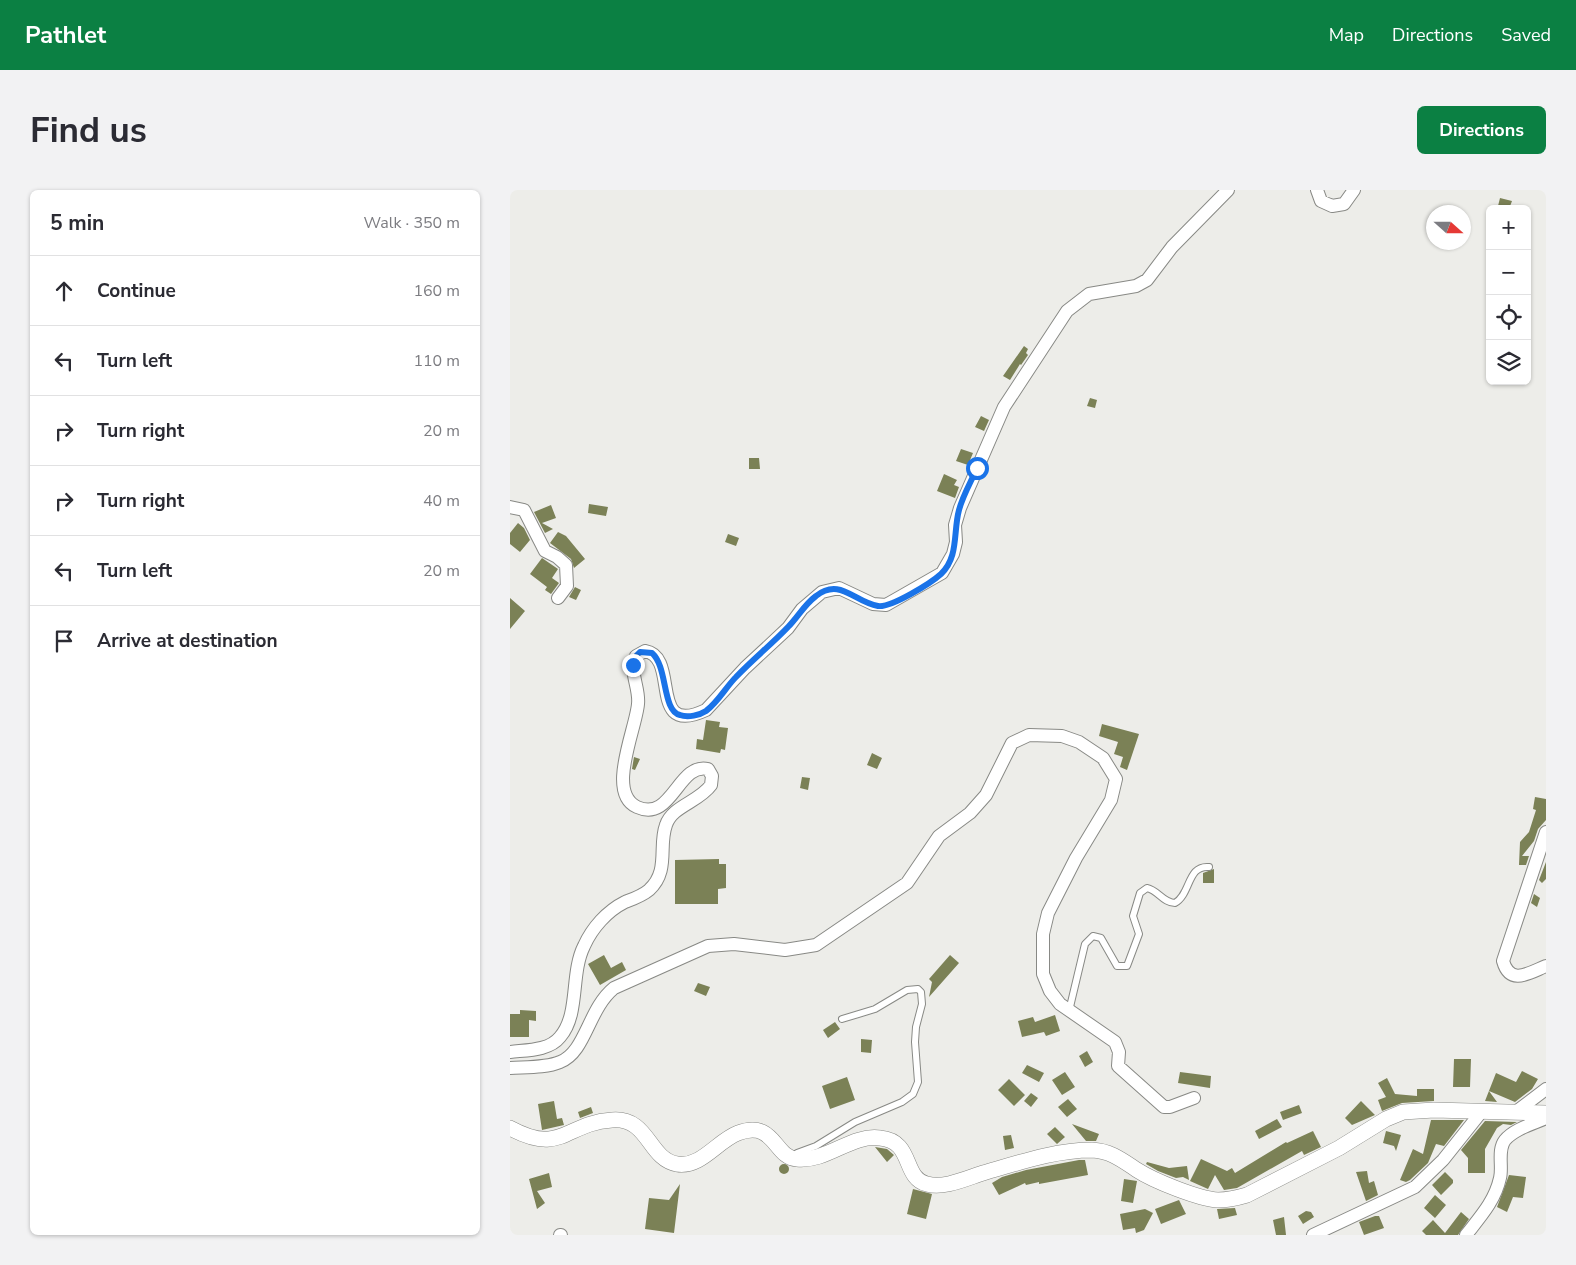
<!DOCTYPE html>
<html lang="en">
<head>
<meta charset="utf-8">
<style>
  :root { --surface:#fff; --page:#f2f2f3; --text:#2b2b33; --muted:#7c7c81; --line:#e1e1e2; --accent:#0b8043 }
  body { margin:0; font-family:"Nunito Sans",sans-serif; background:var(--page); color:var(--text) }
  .controls { position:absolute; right:15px; top:15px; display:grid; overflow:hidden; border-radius:8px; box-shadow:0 1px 4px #0004 }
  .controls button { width:45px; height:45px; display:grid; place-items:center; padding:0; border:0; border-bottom:1px solid var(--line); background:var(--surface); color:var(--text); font:25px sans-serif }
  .compass { position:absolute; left:916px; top:15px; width:45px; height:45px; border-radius:50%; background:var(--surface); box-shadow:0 1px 4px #0004; rotate:111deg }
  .stop { position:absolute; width:15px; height:15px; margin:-11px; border:4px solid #1a73e8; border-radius:50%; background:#fff }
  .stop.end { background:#1a73e8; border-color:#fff; box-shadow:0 1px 5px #0008 }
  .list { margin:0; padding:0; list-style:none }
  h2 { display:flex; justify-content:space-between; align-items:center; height:65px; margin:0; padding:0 20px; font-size:21px }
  h2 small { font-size:16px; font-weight:400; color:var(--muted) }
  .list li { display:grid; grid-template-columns:32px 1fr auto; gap:15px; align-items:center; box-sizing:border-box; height:70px; padding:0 20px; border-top:1px solid var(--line) }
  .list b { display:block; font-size:19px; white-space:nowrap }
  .list em { font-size:16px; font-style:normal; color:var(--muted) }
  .icon { flex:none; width:28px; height:28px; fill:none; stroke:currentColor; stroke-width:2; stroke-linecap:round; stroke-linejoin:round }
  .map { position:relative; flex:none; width:1036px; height:1045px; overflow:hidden; border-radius:8px }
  header { display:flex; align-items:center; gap:30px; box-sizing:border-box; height:70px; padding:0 25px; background:var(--accent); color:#fff }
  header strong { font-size:24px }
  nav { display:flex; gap:28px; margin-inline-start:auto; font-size:18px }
  .intro { display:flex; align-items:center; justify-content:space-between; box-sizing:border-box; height:120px; padding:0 30px }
  h1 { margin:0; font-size:35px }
  .button { padding:12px 22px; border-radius:8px; background:var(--accent); color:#fff; font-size:18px; font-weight:700 }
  main { display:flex; gap:30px; padding:0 30px }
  aside { flex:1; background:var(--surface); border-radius:8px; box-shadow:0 1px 4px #0004 }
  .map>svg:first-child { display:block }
</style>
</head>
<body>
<header>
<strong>Pathlet</strong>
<nav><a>Map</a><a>Directions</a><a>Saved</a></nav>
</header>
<div class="intro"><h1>Find us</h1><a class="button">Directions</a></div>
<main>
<aside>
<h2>5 min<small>Walk · 350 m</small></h2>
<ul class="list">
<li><svg class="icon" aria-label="ahead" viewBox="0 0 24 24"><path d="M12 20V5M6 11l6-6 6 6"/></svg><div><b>Continue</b></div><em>160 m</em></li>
<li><svg class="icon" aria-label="left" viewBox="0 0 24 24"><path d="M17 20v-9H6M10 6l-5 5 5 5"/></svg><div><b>Turn left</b></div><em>110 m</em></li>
<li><svg class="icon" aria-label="right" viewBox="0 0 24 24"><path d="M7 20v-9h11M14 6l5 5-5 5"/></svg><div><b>Turn right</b></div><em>20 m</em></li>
<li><svg class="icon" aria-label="right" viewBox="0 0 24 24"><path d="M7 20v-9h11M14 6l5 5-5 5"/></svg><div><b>Turn right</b></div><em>40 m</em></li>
<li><svg class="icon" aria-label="left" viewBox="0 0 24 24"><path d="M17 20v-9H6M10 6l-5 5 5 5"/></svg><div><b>Turn left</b></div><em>20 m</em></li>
<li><svg class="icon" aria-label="arrive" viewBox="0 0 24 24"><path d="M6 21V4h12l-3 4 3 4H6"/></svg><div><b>Arrive at destination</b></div></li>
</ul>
</aside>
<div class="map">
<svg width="1036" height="1045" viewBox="0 0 1036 1045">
  <rect width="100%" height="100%" fill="#edede9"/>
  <path fill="#7b8156" d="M990,8L1002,11L999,19L988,16Z
    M514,156L518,159L516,163L518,165L511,175L510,174L500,190L493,186Z
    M580,208L587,210L585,218L577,216Z
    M471,226L479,230L474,241L465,237Z
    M451,259L463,263L458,275L446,271Z
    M239,268H249L250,279H239Z
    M434,284L447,290L444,295L449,297L445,308L427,301Z
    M79,314L98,317L96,326L78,323Z
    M41,315L46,328L32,333L43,339L35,343L24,322Z
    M8,333L14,338L20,350L10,362L0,354V343Z
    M48,342L56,346L75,369L64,378L61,369L40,353Z
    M218,344L229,348L226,356L215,352Z
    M32,368L48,379L42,388L49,393L41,404L35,400L37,397L20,384Z
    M65,397L71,400L66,410L59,407Z
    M0,408L15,421L0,439Z
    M196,530L210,532L209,537L218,538L215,560L211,559L210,563L186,559L187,549L193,550Z
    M592,534L629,544L617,580L610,577L613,567L604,564L608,552L589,546Z
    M362,563L372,568L367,579L357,575Z
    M124,567L130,569L125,580L122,579Z
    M292,587L300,588L298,600L290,598Z
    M1025,607L1036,609V630L1028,639L1024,651L1012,666H1019L1016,675H1009L1010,652L1019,642L1026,620L1023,619Z
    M209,669V674H216V698L208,699V714H165V670Z
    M1036,672V689L1032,693L1029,690Z
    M704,679V693H693V683Z
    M1024,704L1030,708L1027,717L1021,713Z
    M94,765L101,778L112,772L116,780L90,795L78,774Z
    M440,765L449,773L419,807L422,792L419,789Z
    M188,793L200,797L196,806L184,801Z
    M10,820L26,821V831L19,830V847H0V824H10Z
    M545,825L550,841L536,846L534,842L512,847L508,831L523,827L525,832Z
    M325,832L330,839L318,848L313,840Z
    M351,849L362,850L361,863L351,862Z
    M577,861L583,872L575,877L569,866Z
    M944,869H961L960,897H943Z
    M517,875L534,883L529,892L512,883Z
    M1012,881L1028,889L1022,899L1005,912L979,901L987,912L975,911L986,883L1006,892Z
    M555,882L565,897L552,905L542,890Z
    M670,882L701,886L700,898L668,893Z
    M337,887L345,910L320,919L312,896Z
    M877,888L885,904L907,906V899H924V911L892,913L872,921L868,910L876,907L868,893Z
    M499,889L515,905L504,916L488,900Z
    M521,903L528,908L521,917L514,911Z
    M558,909L567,919L557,927L548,917Z
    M44,911L47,929L52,928L54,935L32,940L28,914Z
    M851,911L865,925L842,935L835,928Z
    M789,915L792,923L773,930L770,922Z
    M81,917L83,923L70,928L68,922Z
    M767,929L772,937L749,949L745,941Z
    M921,930H954L934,956L926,954L918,973L900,990L896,992L890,990L903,959L913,964Z
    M975,931L1007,932L1001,935L993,934L987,938L975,959V983H958V968L951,960Z
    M562,934L589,944L586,951H576Z
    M545,937L555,947L547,954L537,944Z
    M803,941L811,957L794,965L792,961L727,998L714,1000L705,985L698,999L680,991L691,969L717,981L722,978L725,983L776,952L777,953Z
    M876,941L891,945L886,961L884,956L873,953Z
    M501,945L504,958L495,960L493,946Z
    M365,957L377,959L384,965L377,972Z
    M569,970H575L578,985L529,994V992L516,995L515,993L489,1005L482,993L492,987L516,980Z
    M637,972L659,978L677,976L679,990L673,987L666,988L648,981L636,974Z
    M269 979a5 5 0 1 1 10 0a5 5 0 1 1-10 0Z
    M857,981L859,993L864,991L868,1005L856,1011L846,982Z
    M935,982L943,990V993L931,1005L922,995Z
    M39,983L42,997L27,1001L35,1013L27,1019L19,989Z
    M999,985L1016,987L1013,1008L1003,1007L997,1022L987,1017Z
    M614,989L627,991L623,1013L611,1011Z
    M170,994L164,1043L135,1039L139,1008L159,1010Z
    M403,999L422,1004L416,1029L397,1024Z
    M925,1005L936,1015L925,1028L914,1018Z
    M669,1010L676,1024L651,1034L645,1019Z
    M725,1018L727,1025L709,1029L707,1019Z
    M635,1019L643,1023L634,1040L626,1043L625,1038L613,1040L610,1024Z
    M796,1021L801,1022L804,1027L793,1034L788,1026Z
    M951,1022L959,1029L948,1045H916L912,1041L923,1030L935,1043Z
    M865,1026H869L874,1038L854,1045L849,1032Z
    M774,1027L776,1045H766L763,1030Z"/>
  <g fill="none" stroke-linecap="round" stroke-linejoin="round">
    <defs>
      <path id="service" d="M559,821L575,754L583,746L591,748L607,776H617L629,744L623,726L630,703L637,698C648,700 653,713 665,713C681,704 677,675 699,677
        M287,963L306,956L345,932L392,912L403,904L408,892L405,852L406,837L412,814L411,802L408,799L397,800L365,819L332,829"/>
      <path id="minor" d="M807,0L811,11L822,16L834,14L844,0
        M0,317L14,320L35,361L47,367L56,375L57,396L48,408
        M1036,642L993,771C1000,796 1019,783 1036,776
        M0,862C16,860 39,861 50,847C70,824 60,784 74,756C82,738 97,721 115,712C123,709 132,706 139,700C160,681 148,656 156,635C162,616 189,612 201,595L202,586L198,579C168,572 162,633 127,617C96,603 126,539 128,514C130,498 118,480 126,466L135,461C171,467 136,548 196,520L235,478L278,438L292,419L312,402L329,398L363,414L376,415L432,383L443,364L446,352L445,335L450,318L494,217L557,121L579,104L626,96L637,90L662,57L718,0
        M0,878C16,877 36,878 50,872C76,862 78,819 104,798L198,756L224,754L275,760L306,755L397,693L429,646L460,623L476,605L502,553L519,545L552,546L569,552L593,568L606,589L601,610L566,668L538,723L533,744V784L540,801L550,814L605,852L609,862L608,876L654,917H660L684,908
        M1007,921L1036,899
        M50,1045H51
        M803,1045L905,997L933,970L972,921
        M956,1045C970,1027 985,1011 990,988C993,977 987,960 995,950C1004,939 1023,934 1036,928"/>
      <path id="tertiary" d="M0,938C52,966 55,933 102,930C139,927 138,969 167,974C191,978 207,951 228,943C265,929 264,968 287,969C317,972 341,944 370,948C404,951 392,988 417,994C434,999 457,988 473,983C508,973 545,960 582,960C601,961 612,970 627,980C644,991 689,1009 708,1010C719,1010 727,1008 737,1005L829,958L876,929L893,922L924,920L1036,923"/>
    </defs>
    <use href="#service" stroke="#888985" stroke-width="8"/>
    <use href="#minor" stroke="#888985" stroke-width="14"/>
    <use href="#tertiary" stroke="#888985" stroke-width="16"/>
    <use href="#service" stroke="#fff" stroke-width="6"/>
    <use href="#minor" stroke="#fff" stroke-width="12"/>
    <use href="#tertiary" stroke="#fff" stroke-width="15"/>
  </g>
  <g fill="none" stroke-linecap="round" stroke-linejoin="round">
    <path stroke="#1a73e8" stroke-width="6" d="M123,475L126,466L130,462L142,463C158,477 152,521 170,525C178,528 190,525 196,521C208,512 216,497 226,487C243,469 262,454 278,437C288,427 294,415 306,406C330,387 344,412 368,416C381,418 421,393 431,384C449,367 443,342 449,320C453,305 461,292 467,278"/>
  </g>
</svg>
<div class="controls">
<button>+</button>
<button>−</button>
<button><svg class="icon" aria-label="locate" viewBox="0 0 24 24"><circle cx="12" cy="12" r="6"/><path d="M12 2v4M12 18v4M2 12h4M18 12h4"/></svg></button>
<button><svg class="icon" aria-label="layers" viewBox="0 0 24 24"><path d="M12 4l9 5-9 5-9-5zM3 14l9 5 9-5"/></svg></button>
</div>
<svg class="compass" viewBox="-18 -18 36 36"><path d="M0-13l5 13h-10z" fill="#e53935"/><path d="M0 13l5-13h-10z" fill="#7c7c81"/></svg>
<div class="stop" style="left:467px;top:278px"></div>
<div class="stop end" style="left:123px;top:475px"></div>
</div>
</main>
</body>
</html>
